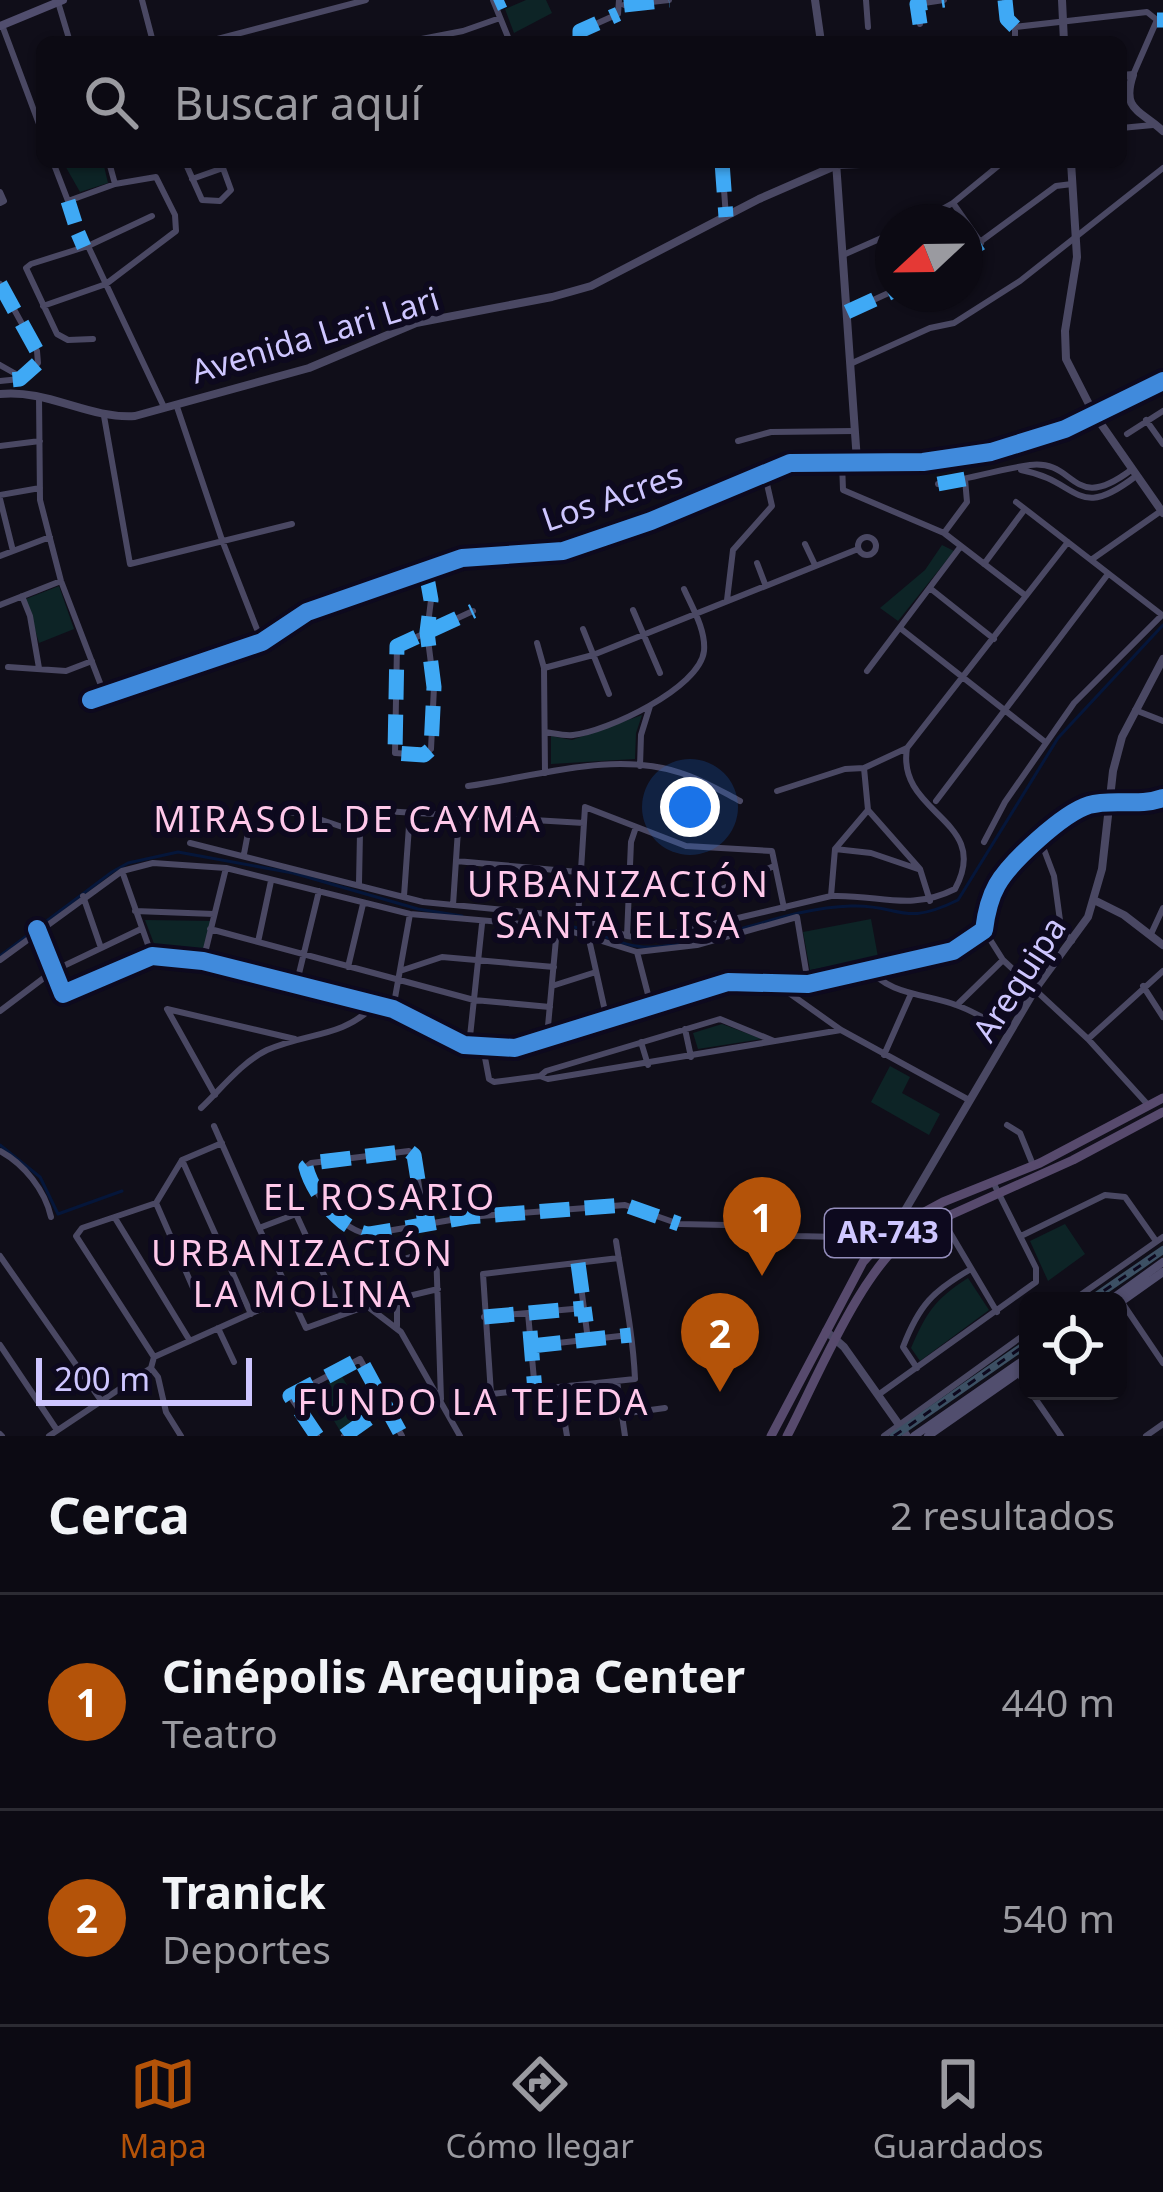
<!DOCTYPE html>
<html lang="es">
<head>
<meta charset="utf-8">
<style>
  :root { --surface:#0c0a13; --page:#1a1821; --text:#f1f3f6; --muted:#9a9aa0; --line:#2c2b33; --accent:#b45309 }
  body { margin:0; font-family:"Noto Sans",sans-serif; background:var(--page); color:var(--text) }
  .controls { position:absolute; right:36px; bottom:36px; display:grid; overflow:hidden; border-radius:18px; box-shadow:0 3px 9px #0004 }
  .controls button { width:108px; height:108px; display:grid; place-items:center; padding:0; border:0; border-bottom:3px solid var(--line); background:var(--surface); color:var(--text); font:60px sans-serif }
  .compass { position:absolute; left:875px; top:204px; width:108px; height:108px; border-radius:50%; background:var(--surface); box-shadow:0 3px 9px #0004; rotate:248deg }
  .scale { position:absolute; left:36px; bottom:30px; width:216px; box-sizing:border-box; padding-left:12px; border:6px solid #cec6ff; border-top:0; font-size:33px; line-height:42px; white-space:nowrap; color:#cec6ff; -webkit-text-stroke:9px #0d091e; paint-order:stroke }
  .you { position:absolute; left:690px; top:807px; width:42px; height:42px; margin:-30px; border:9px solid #fff; border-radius:50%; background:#1a73e8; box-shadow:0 0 0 18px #1a73e833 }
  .badge { display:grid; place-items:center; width:78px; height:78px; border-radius:50%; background:var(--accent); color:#fff; font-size:39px; font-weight:700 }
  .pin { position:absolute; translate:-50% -99px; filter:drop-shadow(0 3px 6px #0008) }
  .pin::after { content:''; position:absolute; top:63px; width:42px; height:36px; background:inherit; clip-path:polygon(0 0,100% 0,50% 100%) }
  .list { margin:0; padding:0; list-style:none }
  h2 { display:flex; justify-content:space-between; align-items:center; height:156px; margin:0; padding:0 48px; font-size:51px }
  h2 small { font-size:39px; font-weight:400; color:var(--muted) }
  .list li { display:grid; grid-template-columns:78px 1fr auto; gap:36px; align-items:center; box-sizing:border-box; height:216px; padding:0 48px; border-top:3px solid var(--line) }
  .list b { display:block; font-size:45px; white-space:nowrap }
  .list p { margin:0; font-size:39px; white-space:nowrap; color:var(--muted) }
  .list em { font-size:39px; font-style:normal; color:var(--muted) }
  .icon { flex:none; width:66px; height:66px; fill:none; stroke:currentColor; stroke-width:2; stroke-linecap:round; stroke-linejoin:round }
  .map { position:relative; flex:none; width:1163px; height:1436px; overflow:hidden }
  .search { position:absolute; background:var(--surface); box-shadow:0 3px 9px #0004; left:36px; right:36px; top:36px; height:132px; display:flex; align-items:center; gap:30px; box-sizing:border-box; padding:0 42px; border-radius:18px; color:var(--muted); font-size:45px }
  .sheet { height:588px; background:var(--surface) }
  nav { display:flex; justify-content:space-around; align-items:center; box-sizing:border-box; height:168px; border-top:3px solid var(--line); background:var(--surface); font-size:33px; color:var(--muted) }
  nav a { display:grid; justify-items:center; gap:6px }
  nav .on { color:var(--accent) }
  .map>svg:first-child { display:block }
</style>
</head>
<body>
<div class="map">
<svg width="1163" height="1436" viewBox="0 0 1163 1436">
  <rect width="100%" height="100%" fill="#100e19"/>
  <path fill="#0d2426" d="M526,0H546L552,13L514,33L505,9Z
    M63,162H103L108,183L80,192Z
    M942,545L954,551L898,621L880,608L925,570Z
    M59,586L74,629L39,643L26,599Z
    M642,715L636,733L635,759L551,764V736L572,740Z
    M871,919L878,957L810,970L803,932Z
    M145,920L211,921L203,956L158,954Z
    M722,1024L762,1039L698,1049L693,1033Z
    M890,1066L910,1077L902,1093L940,1114L929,1135L871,1102Z
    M1065,1224L1085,1254L1048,1281L1030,1241Z
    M968,1278L989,1310L920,1361L911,1348C927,1312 934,1300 968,1278Z
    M341,1375L370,1423L343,1436L333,1419L337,1415L317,1390Z"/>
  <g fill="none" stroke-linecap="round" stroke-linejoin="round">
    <path stroke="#05163a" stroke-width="3" d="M561,925C592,927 619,948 651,947C718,944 782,908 851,906C901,904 901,928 958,900L1058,738L1163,625
      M0,956L112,872L128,863L178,852L293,873L418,909L462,916
      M0,1145L40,1177L58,1214L122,1191"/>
    <path stroke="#4a4863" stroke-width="6" d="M142,0L153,42
      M493,0L510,42
      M866,0L868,27
      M1005,0L1007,19L1015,27V42
      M58,2L70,42
      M624,5L669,0
      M920,24L917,4L944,0
      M2,25L42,132
      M1015,27L1147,12L1157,20
      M206,42L366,0
      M406,42L463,31L500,18
      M580,42V31L618,14L619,0
      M1133,75L1157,20
      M1121,128L1153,125
      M109,162L115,184
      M185,162L202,200L220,201L231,190L223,168L192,179
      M722,162L726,217
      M0,192L4,201L0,203
      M953,203L981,243
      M919,222L953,203L1003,162
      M88,246L164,407
      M965,253L1056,186L1072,184
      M843,255L893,233
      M0,284L37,351L38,363L20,379L0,381
      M43,306L106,284L176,231L175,215L156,177L115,184L68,201L53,162
      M847,312L893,291
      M93,339L68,340L57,334L26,268L31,264L88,246L152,216
      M850,364L930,328L954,323L1020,281L1163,168
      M0,365L23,378
      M39,396L40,500L61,581L102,688
      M176,404L222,540L262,642
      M104,416L130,564L292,524
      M1146,420L1163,444
      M1127,434L1163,411
      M738,441L771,432L854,431
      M0,446L40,441
      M842,462L843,490L944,533L1026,596
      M1021,470C1081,481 1075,523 1136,476
      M938,484C969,479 1000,469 1030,465C1077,459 1071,515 1131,470
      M0,495L40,488
      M0,499L13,551
      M944,533L967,502L965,479
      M858 546a9 9 0 1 1 18 0a9 9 0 1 1-18 0Z
      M805,544L815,565
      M0,556L50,537
      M1091,560L1161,511
      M757,563L765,584
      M984,564L1025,509
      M426,572L431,600L427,632L434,687L431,749L424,755L395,753L397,646L473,611
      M931,589L994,639
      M22,596L30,616L39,668
      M727,600L733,550L772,506L764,471
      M0,605L61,581
      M633,610L660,673
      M900,628L1044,741
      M583,629L609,694
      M537,643L544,668
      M8,667L66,671L92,661
      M867,671L961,546
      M91,700L262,642L307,612L462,558L563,551L651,521L790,463L857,461
      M1135,710L1163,721
      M545,732C553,733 564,736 573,735C606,732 700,688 704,651C706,630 692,607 684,589
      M640,766L641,735L650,706
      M864,768L868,810L920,869L930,901
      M545,773L544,668L593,655L858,549
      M468,786C535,777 613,750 681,773C701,779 721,791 740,801
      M777,791L845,769L864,768L907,748L1068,542
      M936,801L1108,574
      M1040,839L1054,876L1061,928L1072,941
      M984,842L1005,802L1074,703L1162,615L1016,502
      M190,843L423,902L578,917L627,936L649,939L831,896C879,894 909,912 955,889C993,819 896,815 907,748
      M835,849L871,853L918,869
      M244,854L251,817L266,808L307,815L360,833
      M456,861L578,872
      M122,871L152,956
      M359,883L360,833L366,810L584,823
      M629,892H715L774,866
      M83,896L101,948
      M404,896L410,812
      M831,896L835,849L868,810
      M453,905L459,815
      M135,911L214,914
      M578,917L585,807L686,846L772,851L784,908
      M37,929L63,994L152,956L203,961L393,1009L464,1045L515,1048L728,982L808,984L953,951L984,930C986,914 989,899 997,885C1010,862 1063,813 1089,805C1113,798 1139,807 1163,798
      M210,929L474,1000L550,1007
      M984,930L1003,960L1088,1039L1149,1106
      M1151,934L1163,908
      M588,935L607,1020
      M627,936L631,842L636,827
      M258,942L271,881
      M637,952L651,1006
      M0,960L122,871L153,863L226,868L410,914L557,927L637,952L697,945L797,917L808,983
      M203,961L226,868
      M348,967L363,904
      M868,967C887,995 928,994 956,1005C974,1011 992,1023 1009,1032
      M400,971L442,957L554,967
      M775,983L841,1030L969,1100
      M296,986L319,891
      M552,986L596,972
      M1143,986L1163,1017
      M959,1003L1003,960
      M393,1009L410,914
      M0,1011L53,971L141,929
      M685,1029L691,1057
      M547,1037L557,928
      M1088,1039L1163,971
      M641,1042L648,1065
      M469,1046L482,924
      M483,1047L489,1079L494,1082L540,1076L548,1079L841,1030
      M884,1055L911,994
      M540,1076L546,1071L720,1019L774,1041
      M215,1095L167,1009L295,1039
      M201,1108C221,1089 242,1062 267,1050C308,1032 341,1038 374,1006
      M1007,1125L1020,1133L1033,1165
      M214,1126L259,1228
      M0,1151C24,1164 45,1190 51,1217
      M182,1160L251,1314
      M156,1203L194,1290
      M115,1218L190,1341
      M942,1219L997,1312
      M425,1224L414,1155L409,1151L311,1163L306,1167C312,1192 342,1232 370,1234L468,1217L625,1205L679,1224L726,1225L795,1236L883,1238
      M1021,1236L1105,1195L1125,1197L1156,1241
      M616,1241C623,1286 633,1333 635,1379L491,1394L483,1274L619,1258
      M0,1256L100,1399
      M391,1263L436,1249L441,1399
      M578,1263L588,1340
      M1119,1298L1163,1363
      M397,1300V1326
      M1072,1301L1163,1237
      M367,1306L401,1332L460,1436
      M528,1313L535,1391
      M342,1314L296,1214L259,1228L306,1328L367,1306L438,1289
      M484,1317L584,1308
      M218,1328L234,1362
      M0,1345L57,1430
      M531,1346L629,1335
      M154,1357L76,1236L82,1228L156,1203L182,1160L222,1143
      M151,1368L158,1377L166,1412L181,1436
      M917,1368L903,1347C919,1305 933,1291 971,1269
      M1016,1370L1028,1387
      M617,1381L625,1436
      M559,1388L567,1436
      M1030,1391L1061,1436
      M878,1395L1036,1282V1268L993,1182
      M621,1414L665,1408
      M0,1434L2,1436
      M49,1436L151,1368L154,1357L290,1296
      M317,1436L290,1396L360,1359L402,1436
      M344,1436L385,1407
      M884,1436L1028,1332
      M1146,1436L1163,1424"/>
    <path stroke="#4a4863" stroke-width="8" d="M815,0L821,42
      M1062,0L1064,42
      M1121,76L1133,75C1121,110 1140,110 1163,131
      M836,162L857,461C928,462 994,455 1061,431C1096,418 1130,397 1163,381
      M1071,162L1077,257L1065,331L1066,359L1094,414L1163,513
      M0,394C48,389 88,419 135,416L309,368L416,323L552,297L591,286L759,199L837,165L907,162
      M1094,900L1124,915L1163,945
      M897,1224L1036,988L1088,917L1102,869L1113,771L1122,737L1163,659
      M826,1331L844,1347L907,1436"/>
    <path stroke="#514e6e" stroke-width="8" d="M0,26L63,0
      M1109,1301L1163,1262
      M1118,1304L1163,1272
      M914,1436L1028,1357
      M928,1436L1028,1366"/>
    <path stroke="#574a6d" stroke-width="9" d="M771,1436L863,1262L893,1229L943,1202L1040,1163L1163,1098
      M787,1436C817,1379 864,1261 917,1230L1073,1160L1163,1112"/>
    <defs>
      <path id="rail" d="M1089,1301L1163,1250
        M894,1436L1028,1343"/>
    </defs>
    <use href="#rail" stroke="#3c5064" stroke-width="8"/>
    <use href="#rail" stroke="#0d091e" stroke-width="3" stroke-dasharray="9" stroke-linecap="butt"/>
    <path stroke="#3fa9f5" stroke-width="15" stroke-dasharray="30 15" stroke-linecap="butt" d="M1005,0L1007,19L1015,27
      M495,4L504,0
      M624,5L669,0
      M1157,20H1163
      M920,24L917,4L944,0
      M580,42V31L618,14
      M722,162L726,217
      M68,201L75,223
      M78,233L84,247
      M965,253L981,243
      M0,284L37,351L38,363L20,379L0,381
      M847,312L893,291
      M938,484L965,479
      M426,572L431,600L427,632L434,687L431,749L424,755L395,753L397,646L473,611
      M425,1224L414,1155L409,1151L311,1163L306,1167C312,1192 342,1232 370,1234L468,1217L625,1205L679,1224
      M578,1263L586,1322
      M484,1317L584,1308
      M530,1331L535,1391
      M531,1346L631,1335
      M317,1436L290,1396L360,1359L402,1436
      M344,1436L386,1406"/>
    <defs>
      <path id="cycleway" d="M91,700L262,642L307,612L462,558L563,551L651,521L790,463L923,462L991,452L1065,429L1163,381
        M37,929L63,994L152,956L203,961L393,1009L464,1045L515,1048L728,982L808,984L953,951L984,930C986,914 989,899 997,885C1010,862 1063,813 1089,805C1113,798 1139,807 1163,798"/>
    </defs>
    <use href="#cycleway" stroke="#0d091e" stroke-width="26"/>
    <use href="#cycleway" stroke="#408adc" stroke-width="18"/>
  </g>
  <g text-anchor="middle" stroke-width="12" stroke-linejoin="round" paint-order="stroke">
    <rect fill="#0d091e" stroke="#948dbc" stroke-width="3" x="825" y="1209" width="126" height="48" rx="9"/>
    <g font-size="30" font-weight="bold" fill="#cec6ff">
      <text x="888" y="1243">AR-743</text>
    </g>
    <g font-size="33" fill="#cec6ff" stroke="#0d091e">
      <text transform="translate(315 335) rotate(-17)" y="12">Avenida Lari Lari</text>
      <text transform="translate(612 497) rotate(-19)" y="12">Los Acres</text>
      <text transform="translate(1019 979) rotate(-57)" y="12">Arequipa</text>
    </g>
    <g font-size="36" letter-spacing="3" fill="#ffc8ea" stroke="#0d091e">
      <text x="348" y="832">MIRASOL DE CAYMA</text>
      <text x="619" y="897">URBANIZACIÓN<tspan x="619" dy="41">SANTA ELISA</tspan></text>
      <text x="380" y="1210">EL ROSARIO</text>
      <text x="303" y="1266">URBANIZACIÓN<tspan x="303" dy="41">LA MOLINA</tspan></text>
      <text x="474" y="1415">FUNDO LA TEJEDA</text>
    </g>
  </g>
</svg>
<div class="controls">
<button><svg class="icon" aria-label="locate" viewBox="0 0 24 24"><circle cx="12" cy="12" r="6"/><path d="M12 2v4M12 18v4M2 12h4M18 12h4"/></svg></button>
</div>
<svg class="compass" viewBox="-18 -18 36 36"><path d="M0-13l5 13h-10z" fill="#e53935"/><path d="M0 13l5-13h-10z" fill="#9a9aa0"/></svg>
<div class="scale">200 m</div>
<div class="you"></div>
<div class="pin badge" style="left:762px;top:1276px">1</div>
<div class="pin badge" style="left:720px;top:1392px">2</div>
<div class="search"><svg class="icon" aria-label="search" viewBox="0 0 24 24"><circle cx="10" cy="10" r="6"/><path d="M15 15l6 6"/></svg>Buscar aquí</div>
</div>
<section class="sheet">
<h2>Cerca<small>2 resultados</small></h2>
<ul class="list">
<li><span class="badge">1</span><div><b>Cinépolis Arequipa Center</b><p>Teatro</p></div><em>440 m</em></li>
<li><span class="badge">2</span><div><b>Tranick</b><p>Deportes</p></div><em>540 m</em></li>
</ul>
</section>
<nav>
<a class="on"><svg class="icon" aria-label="map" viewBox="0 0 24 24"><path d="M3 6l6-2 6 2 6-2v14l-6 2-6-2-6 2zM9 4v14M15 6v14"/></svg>Mapa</a>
<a><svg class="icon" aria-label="directions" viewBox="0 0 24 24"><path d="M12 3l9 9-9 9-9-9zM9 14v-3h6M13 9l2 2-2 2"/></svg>Cómo llegar</a>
<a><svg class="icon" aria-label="saved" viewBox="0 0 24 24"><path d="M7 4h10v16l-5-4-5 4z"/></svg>Guardados</a>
</nav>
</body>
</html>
